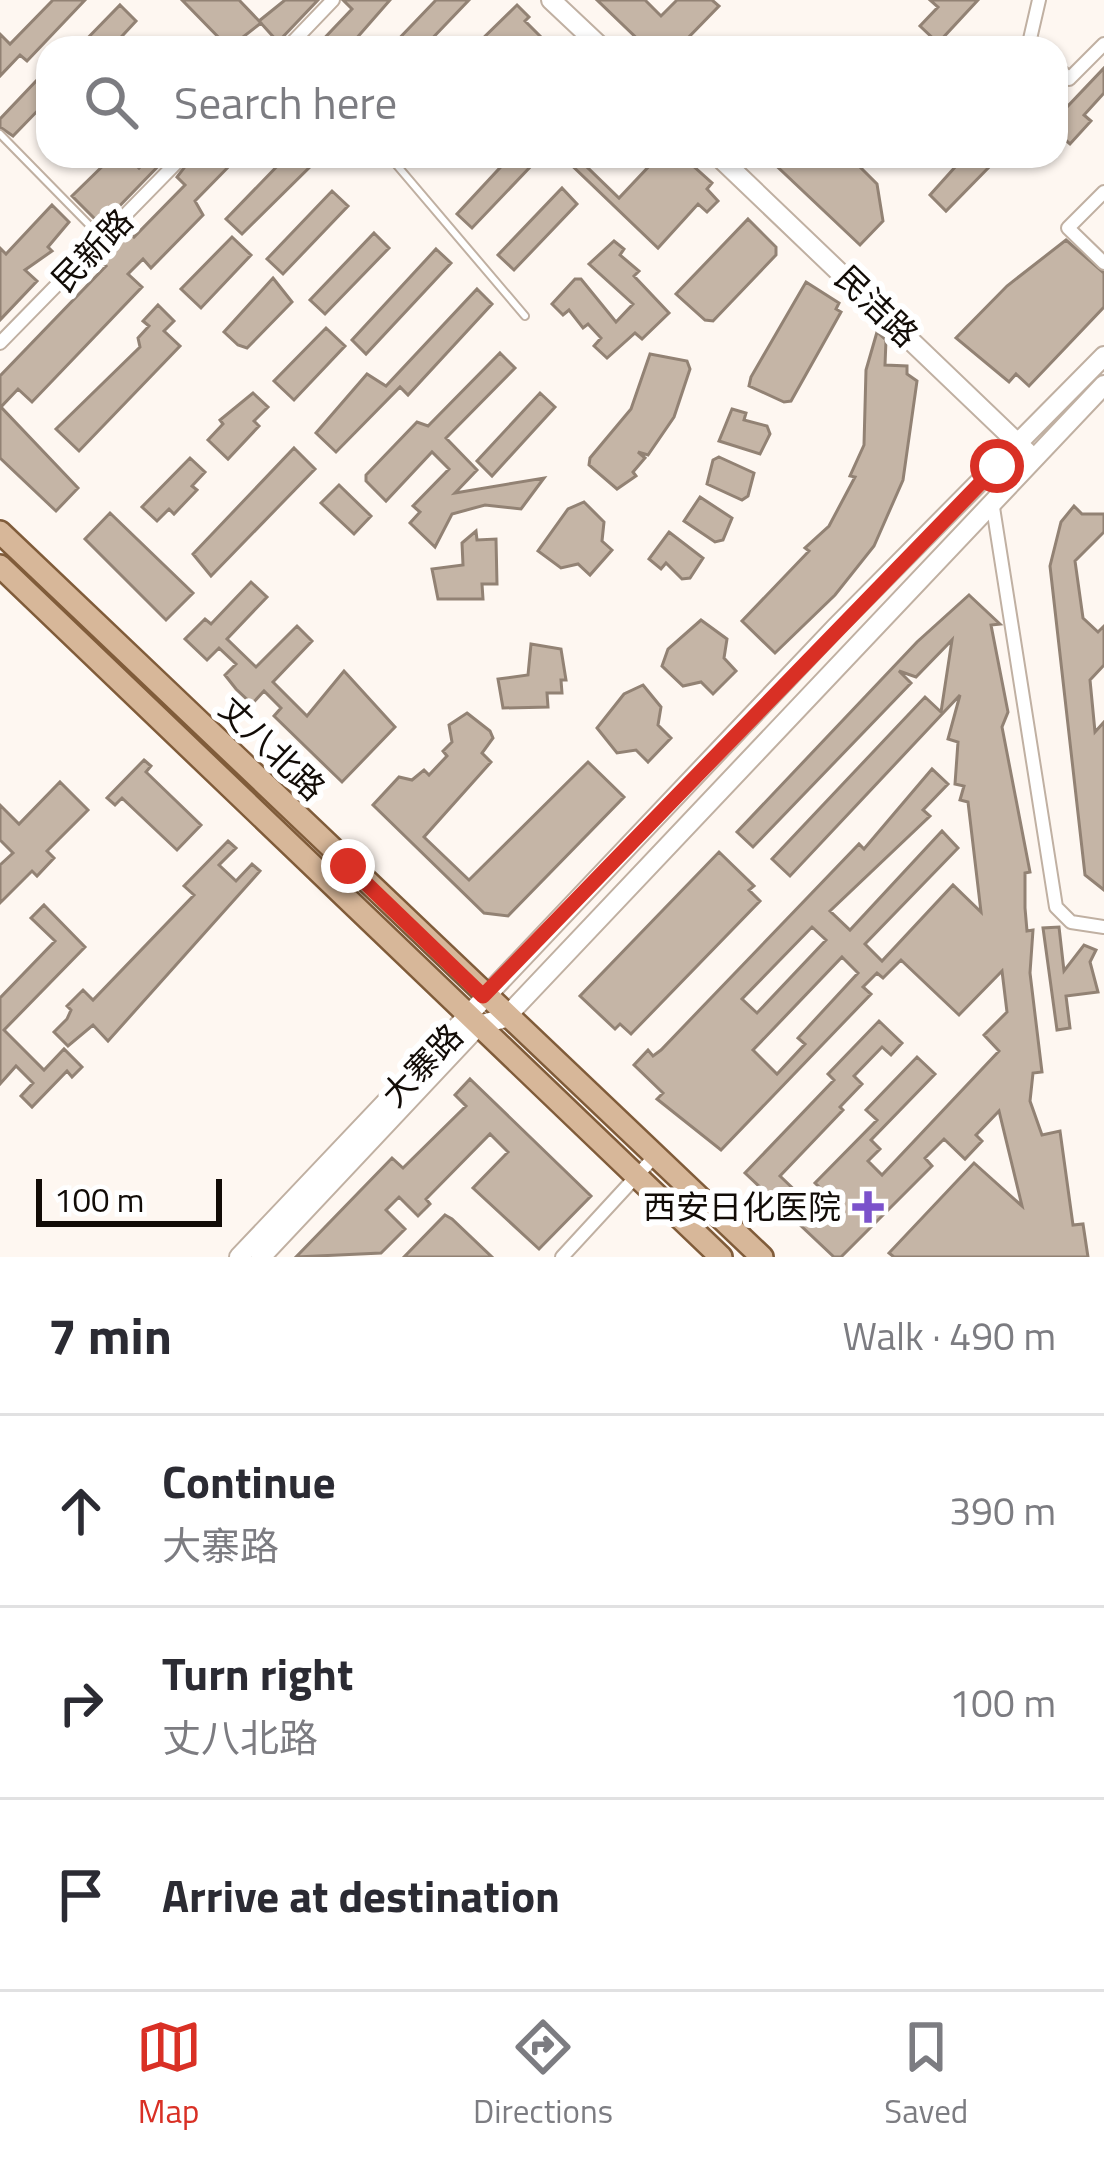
<!DOCTYPE html>
<html lang="en">
<head>
<meta charset="utf-8">
<style>
  :root { --surface:#fff; --page:#f7f7f7; --text:#2b2b33; --muted:#7c7c81; --line:#e1e1e2; --accent:#d93025 }
  body { margin:0; font-family:"Titillium Web","Noto Sans SC",sans-serif; background:var(--page); color:var(--text) }
  .scale { position:absolute; left:36px; bottom:30px; width:186px; box-sizing:border-box; padding-left:12px; border:6px solid #120c07; border-top:0; font-size:33px; line-height:42px; white-space:nowrap; color:#120c07; -webkit-text-stroke:9px #fff; paint-order:stroke }
  .stop { position:absolute; width:36px; height:36px; margin:-27px; border:9px solid #d93025; border-radius:50%; background:#fff }
  .stop.end { background:#d93025; border-color:#fff; box-shadow:0 3px 12px #0008 }
  .list { margin:0; padding:0; list-style:none }
  h2 { display:flex; justify-content:space-between; align-items:center; height:156px; margin:0; padding:0 48px; font-size:51px }
  h2 small { font-size:39px; font-weight:400; color:var(--muted) }
  .list li { display:grid; grid-template-columns:78px 1fr auto; gap:36px; align-items:center; box-sizing:border-box; height:192px; padding:0 48px; border-top:3px solid var(--line) }
  .list b { display:block; font-size:45px; white-space:nowrap }
  .list p { margin:0; font-size:39px; white-space:nowrap; color:var(--muted) }
  .list em { font-size:39px; font-style:normal; color:var(--muted) }
  .icon { flex:none; width:66px; height:66px; fill:none; stroke:currentColor; stroke-width:2; stroke-linecap:round; stroke-linejoin:round }
  .map { position:relative; flex:none; width:1104px; height:1257px; overflow:hidden }
  .search { position:absolute; background:var(--surface); box-shadow:0 3px 9px #0004; left:36px; right:36px; top:36px; height:132px; display:flex; align-items:center; gap:30px; box-sizing:border-box; padding:0 42px; border-radius:36px; color:var(--muted); font-size:45px }
  .sheet { height:732px; background:var(--surface) }
  nav { display:flex; justify-content:space-around; align-items:center; box-sizing:border-box; height:168px; border-top:3px solid var(--line); background:var(--surface); font-size:33px; color:var(--muted) }
  nav a { display:grid; justify-items:center; gap:6px }
  nav .on { color:var(--accent) }
  .map>svg:first-child { display:block }
</style>
</head>
<body>
<div class="map">
<svg width="1104" height="1257" viewBox="0 0 1104 1257">
  <rect width="100%" height="100%" fill="#fef7f1"/>
  <path fill="#c5b5a6" stroke="#928274" stroke-width="3" fill-rule="evenodd" d="M53,0H85L27,61L20,55L0,76V34L10,44Z
    M182,0H239L261,23L229,48Z
    M285,0H318L278,42L259,21Z
    M343,0H390L348,48H315L352,9Z
    M436,0H469L423,48H390Z
    M597,0H645L661,16L677,0H712L719,6L686,40L695,48H647Z
    M930,0H978L938,43L920,26L938,7Z
    M120,5L136,21L111,48H78Z
    M517,5L529,17L525,21L552,48H473Z
    M1104,68V93L1084,115L1091,121L1070,144L1062,137L1056,144V110L1061,105L1065,109Z
    M39,78L48,87V100L13,136L0,127V119Z
    M113,156H127L139,168L150,156H168L101,225L72,196Z
    M193,156H239L195,201L203,215L151,268L143,259L128,274L142,287L32,402L18,389L1,407L78,488L56,511L0,458V376L106,266L100,260L115,241L126,229L134,237L185,185L177,177Z
    M287,156H321L242,234L226,219Z
    M511,156H523L532,165L472,228L457,214Z
    M562,156H585L590,161L586,166L619,198L652,163L644,156H682L712,183L707,189L718,201L707,212L698,204L658,248Z
    M766,156H867L858,165L877,184L883,221L860,245Z
    M965,156H988L994,162L946,211L930,195Z
    M562,188L577,204L514,270L498,255Z
    M332,191L348,206L283,274L267,259Z
    M52,205L69,222L48,247L52,251L25,270L37,281L0,320V248L6,254Z
    M748,219L776,247V255L713,321L705,320L676,294Z
    M374,233L389,248L325,314L310,300Z
    M232,237L251,255L201,308L181,289Z
    M1066,240L1104,273V307L1029,386L1016,374L1009,382L956,338L1007,286Z
    M614,241L624,249L620,255L639,271L634,276L669,313L642,339L635,333L607,358L594,346L601,338L588,324L583,328L569,310L563,315L552,304L575,279H581L616,322L633,304L589,264Z
    M436,249L451,263L366,354L352,340Z
    M273,278L292,302L247,348L238,345L224,332Z
    M806,282L839,303L836,309L841,312L791,401L784,402L749,386L751,377Z
    M477,289L492,304L408,395L400,387L336,452L316,433L367,374L386,386Z
    M158,305L174,321L164,331L180,346L79,451L56,429L140,347L138,338L149,326L143,321Z
    M326,328L345,346L294,400L274,381Z
    M877,332L886,340L885,365L907,366V374L917,381L903,480L874,546L835,595L775,653L742,621L809,551L805,548L829,526L855,477L850,476L864,445L866,370Z
    M500,353L515,368L446,438L477,470L455,493L544,478L521,509L485,505L452,514L435,547L410,523L420,512L413,506L449,469L432,452L386,501L366,481V475L417,422L428,426Z
    M650,354L687,361L690,369L674,417L648,455L638,452L645,458L633,472L636,476L617,489L589,465L590,458L631,409Z
    M253,393L268,407L254,421L259,426L228,459L208,440L223,424L220,420Z
    M540,393L555,407L492,476L477,461Z
    M732,409L746,413L744,420L767,426L770,434L760,454L719,441Z
    M294,448L315,469L211,576L193,554Z
    M719,457L754,473L748,496L742,500L707,484L713,460Z
    M190,458L205,472L192,486L197,490L174,514L169,509L157,521L142,507Z
    M339,485L371,516L354,534L321,503Z
    M700,497L732,518L723,540L715,542L684,521Z
    M584,502L604,522L602,541L612,550L590,575L578,564L561,568L538,551L568,509Z
    M1074,506L1082,514H1104V532L1075,561L1083,618L1098,632L1104,626V665L1090,680L1095,732L1104,722V890L1085,875L1050,566L1061,522Z
    M110,513L193,593L166,620L85,539Z
    M476,531L477,540L496,539L497,584H482L483,599H438L432,569L463,565L462,543Z
    M669,532L703,558L690,578L682,579L666,563L661,569L649,559Z
    M251,582L267,597L227,639L256,667L297,626L312,641L273,682L307,716L344,671L395,727L342,782L274,716L281,708L264,691L252,704L236,689L225,675L236,664L219,648L207,660L185,639L205,619L211,624Z
    M969,595L1000,624L991,625L1008,712L1002,727L1030,872L1025,873V908L1027,931L1033,930L1030,973L1042,1072L1033,1073L1030,1101L1042,1135L1060,1131L1073,1225L1083,1224L1088,1257H894L889,1253L974,1163L1022,1206L999,1111L976,1135L982,1141L965,1159L944,1139L925,1158L932,1166L841,1257H834L745,1173L834,1080L828,1074L879,1021L902,1043L891,1055L882,1047L854,1076L862,1084L840,1107L843,1110L780,1176L827,1221L840,1207L815,1183L877,1120L866,1110L917,1057L935,1074L871,1140L880,1149L868,1161L882,1175L999,1051L984,1035L1007,1012L1002,971L959,1015L901,960L883,978L877,973L863,987L871,994L721,1150L657,1099L663,1093L634,1065L648,1050L653,1056L661,1050L859,844L864,849L932,769L948,784L923,810L930,816L830,911L850,930L942,831L958,848L865,944L882,961L953,885L981,912L968,802L960,800L964,786L955,784L958,742L948,739L960,695L790,876L772,859L925,697L941,712L952,640L916,677L899,671L911,683L753,847L737,832L917,642ZM812,927L826,940L757,1013L742,999ZM842,957L858,973L798,1038L805,1044L777,1074L753,1050Z
    M701,620L727,639L724,658L736,671L713,694L701,682L683,686L662,666L668,649Z
    M531,644L561,649L566,680H561L562,693H547L548,707L503,708L498,679L528,675Z
    M643,685L661,707L658,725L671,738L648,762L636,750L617,753L597,728L624,694Z
    M467,713L490,731L493,738L482,753L491,762L424,837L469,880L588,762L624,797L508,916L484,913L373,805L399,777L412,780L424,770L429,775L447,756L443,751L452,742L449,725Z
    M144,760L151,766L146,772L201,825L177,850L122,798L115,805L107,798Z
    M60,782L88,810L47,851L54,858L37,876L32,871L0,903V865L13,853L0,840V805L19,824Z
    M228,841L236,848L219,865L236,881L252,864L260,871L108,1041L93,1025L68,1046L54,1032L67,1019L71,1010L67,1006L83,990L93,1000L194,895L184,886Z
    M719,852L754,886L749,890L760,901L631,1034L620,1024L615,1029L580,996Z
    M44,905L85,947L4,1030L44,1070L64,1049L82,1067L72,1077L67,1071L32,1107L21,1096L33,1083L16,1066L0,1084V998L55,941L31,918Z
    M1059,927L1064,971L1084,945L1096,950L1090,962L1098,992L1066,996L1070,1028L1057,1030L1043,928Z
    M470,1079L591,1196L539,1249L473,1188L508,1152L490,1134L426,1199L430,1204L418,1216L399,1197L386,1210L405,1229L381,1253L296,1257L392,1158L403,1168L466,1106L455,1095Z
    M445,1215L452,1219L492,1257H404Z"/>
  <g fill="none" stroke-linecap="round" stroke-linejoin="round">
    <defs>
      <path id="lane" d="M0,134L101,237
        M389,156L525,316"/>
      <path id="street" d="M287,48L333,0
        M1039,48L1030,39L1039,0
        M1056,66L1069,79L1104,44
        M928,156V160
        M1104,192L1068,228L1104,263
        M0,343L183,156
        M992,501L1056,907L1071,922L1104,927
        M562,1257L655,1156"/>
      <path id="secondary" d="M551,0L602,48
        M718,156L1027,452
        M239,1257L836,627L1104,356
        M261,1257L479,1025L505,1018L523,999L1104,385"/>
      <path id="primary" d="M0,532L762,1257
        M0,566L721,1257"/>
    </defs>
    <use href="#lane" stroke="#c0b0a2" stroke-width="10"/>
    <use href="#street" stroke="#c0b0a2" stroke-width="16"/>
    <use href="#secondary" stroke="#c0b0a2" stroke-width="22"/>
    <use href="#primary" stroke="#805c3a" stroke-width="26"/>
    <use href="#lane" stroke="#fff" stroke-width="6"/>
    <use href="#street" stroke="#fff" stroke-width="12"/>
    <use href="#secondary" stroke="#fff" stroke-width="18"/>
    <use href="#primary" stroke="#d7b799" stroke-width="21"/>
  </g>
  <g fill="none" stroke-linecap="round" stroke-linejoin="round">
    <path stroke="#d93025" stroke-width="15" d="M348,866L483,996L997,466"/>
  </g>
  <path fill="#7b52cb" stroke="#fff" stroke-width="4.5" d="M862 1189h12v12h12v12h-12v12h-12v-12h-12v-12h12z"/>
  <g text-anchor="middle" stroke-width="12" stroke-linejoin="round" paint-order="stroke">
    <g font-size="33" fill="#120c07" stroke="#fff">
      <text transform="translate(92 250) rotate(-46)" y="12">民新路</text>
      <text transform="translate(877 306) rotate(44)" y="12">民洁路</text>
      <text transform="translate(272 748) rotate(44)" y="12">丈八北路</text>
      <text transform="translate(422 1065) rotate(-46)" y="12">大寨路</text>
    </g>
    <g font-size="33" fill="#120c07" stroke="#fff" text-anchor="end">
      <text x="841" y="1219">西安日化医院</text>
    </g>
  </g>
</svg>
<div class="scale">100 m</div>
<div class="stop" style="left:997px;top:466px"></div>
<div class="stop end" style="left:348px;top:866px"></div>
<div class="search"><svg class="icon" aria-label="search" viewBox="0 0 24 24"><circle cx="10" cy="10" r="6"/><path d="M15 15l6 6"/></svg>Search here</div>
</div>
<section class="sheet">
<h2>7 min<small>Walk · 490 m</small></h2>
<ul class="list">
<li><svg class="icon" aria-label="ahead" viewBox="0 0 24 24"><path d="M12 20V5M6 11l6-6 6 6"/></svg><div><b>Continue</b><p>大寨路</p></div><em>390 m</em></li>
<li><svg class="icon" aria-label="right" viewBox="0 0 24 24"><path d="M7 20v-9h11M14 6l5 5-5 5"/></svg><div><b>Turn right</b><p>丈八北路</p></div><em>100 m</em></li>
<li><svg class="icon" aria-label="arrive" viewBox="0 0 24 24"><path d="M6 21V4h12l-3 4 3 4H6"/></svg><div><b>Arrive at destination</b></div></li>
</ul>
</section>
<nav>
<a class="on"><svg class="icon" aria-label="map" viewBox="0 0 24 24"><path d="M3 6l6-2 6 2 6-2v14l-6 2-6-2-6 2zM9 4v14M15 6v14"/></svg>Map</a>
<a><svg class="icon" aria-label="directions" viewBox="0 0 24 24"><path d="M12 3l9 9-9 9-9-9zM9 14v-3h6M13 9l2 2-2 2"/></svg>Directions</a>
<a><svg class="icon" aria-label="saved" viewBox="0 0 24 24"><path d="M7 4h10v16l-5-4-5 4z"/></svg>Saved</a>
</nav>
</body>
</html>
